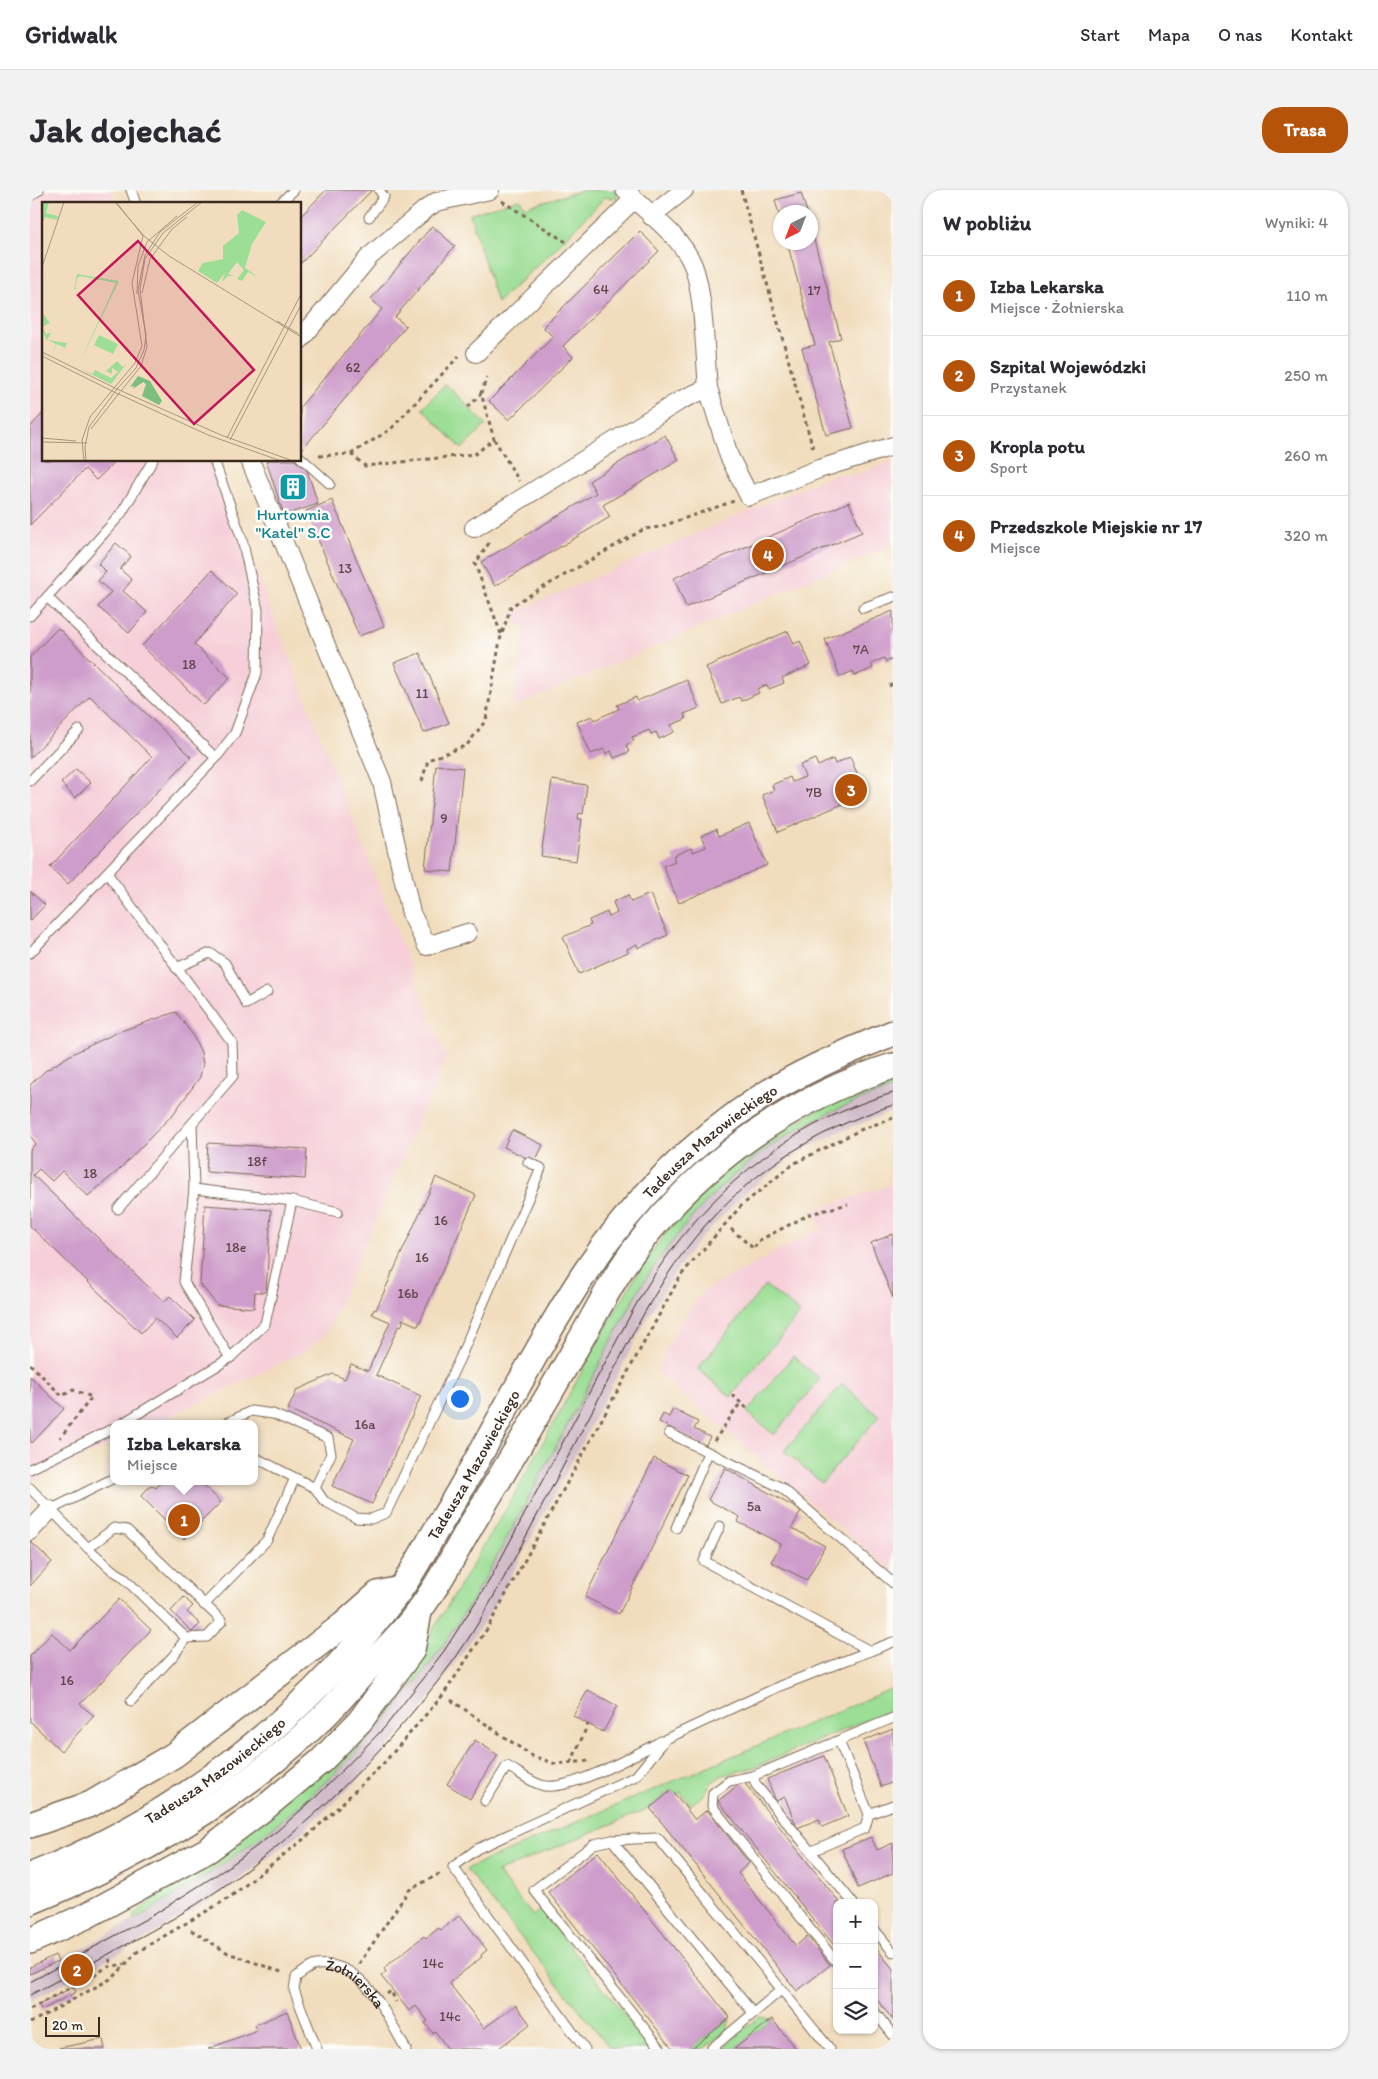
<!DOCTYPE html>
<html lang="pl">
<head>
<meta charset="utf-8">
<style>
  :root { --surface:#fff; --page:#f2f2f3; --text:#2b2b33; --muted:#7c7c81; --line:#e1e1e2; --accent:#b45309 }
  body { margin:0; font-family:Itim,sans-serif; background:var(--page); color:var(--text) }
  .controls { position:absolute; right:15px; bottom:15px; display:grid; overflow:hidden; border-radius:10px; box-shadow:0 1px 4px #0004 }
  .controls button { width:45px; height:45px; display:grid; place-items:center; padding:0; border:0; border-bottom:1px solid var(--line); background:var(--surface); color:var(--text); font:25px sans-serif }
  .compass { position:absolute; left:743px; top:15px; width:45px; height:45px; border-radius:50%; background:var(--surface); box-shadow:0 1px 4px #0004; rotate:222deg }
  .scale { position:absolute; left:15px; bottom:12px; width:55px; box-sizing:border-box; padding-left:5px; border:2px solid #3b2a1e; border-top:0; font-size:14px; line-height:18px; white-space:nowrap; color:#3b2a1e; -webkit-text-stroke:4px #fdfcf7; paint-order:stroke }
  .you { position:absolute; left:429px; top:1208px; width:18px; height:18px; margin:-12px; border:4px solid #fff; border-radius:50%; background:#1a73e8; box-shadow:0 0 0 8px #1a73e833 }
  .badge { display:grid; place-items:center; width:32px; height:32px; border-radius:50%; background:var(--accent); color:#fff; font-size:16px; font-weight:700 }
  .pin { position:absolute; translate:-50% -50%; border:2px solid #fff; box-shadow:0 1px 5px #0006 }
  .popup { position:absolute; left:80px; top:1230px; width:148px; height:65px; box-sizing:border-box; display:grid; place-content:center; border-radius:10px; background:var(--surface); filter:drop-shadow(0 1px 4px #0005); font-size:16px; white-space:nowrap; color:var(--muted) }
  .popup b { font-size:19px; color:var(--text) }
  .popup::after { content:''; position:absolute; left:50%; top:100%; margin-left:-10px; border:10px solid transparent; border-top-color:var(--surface) }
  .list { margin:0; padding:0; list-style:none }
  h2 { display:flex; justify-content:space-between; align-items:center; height:65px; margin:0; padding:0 20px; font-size:21px }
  h2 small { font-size:16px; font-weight:400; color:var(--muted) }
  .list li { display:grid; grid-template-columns:32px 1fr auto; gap:15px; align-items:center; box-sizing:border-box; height:80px; padding:0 20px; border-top:1px solid var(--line) }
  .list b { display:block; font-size:19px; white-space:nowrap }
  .list p { margin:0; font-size:16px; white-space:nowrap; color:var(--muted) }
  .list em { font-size:16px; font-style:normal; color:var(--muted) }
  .icon { flex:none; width:28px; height:28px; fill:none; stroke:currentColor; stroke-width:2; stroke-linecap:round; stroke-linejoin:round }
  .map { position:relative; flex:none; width:863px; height:1859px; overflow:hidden; border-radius:20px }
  header { display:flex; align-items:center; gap:30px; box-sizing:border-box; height:70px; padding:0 25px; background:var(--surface); border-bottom:1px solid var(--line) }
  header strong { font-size:24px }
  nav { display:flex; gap:28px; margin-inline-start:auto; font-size:18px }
  .intro { display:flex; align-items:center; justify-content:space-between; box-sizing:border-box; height:120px; padding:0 30px }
  h1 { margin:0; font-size:35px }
  .button { padding:12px 22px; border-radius:20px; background:var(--accent); color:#fff; font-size:18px; font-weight:700 }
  main { display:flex; gap:30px; padding:0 30px }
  aside { flex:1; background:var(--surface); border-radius:20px; box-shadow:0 1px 4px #0004 }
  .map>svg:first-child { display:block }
</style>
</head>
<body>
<header>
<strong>Gridwalk</strong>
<nav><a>Start</a><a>Mapa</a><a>O nas</a><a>Kontakt</a></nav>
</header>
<div class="intro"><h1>Jak dojechać</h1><a class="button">Trasa</a></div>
<main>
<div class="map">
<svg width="863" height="1859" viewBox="0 0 863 1859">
  <rect width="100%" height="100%" fill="#fdfcf7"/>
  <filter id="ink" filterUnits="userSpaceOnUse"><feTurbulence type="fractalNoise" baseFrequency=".02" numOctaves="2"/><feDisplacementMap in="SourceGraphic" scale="10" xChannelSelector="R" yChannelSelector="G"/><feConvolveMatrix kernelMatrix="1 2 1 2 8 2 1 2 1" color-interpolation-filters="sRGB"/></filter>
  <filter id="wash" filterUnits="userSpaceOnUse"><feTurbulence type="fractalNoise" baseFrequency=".0096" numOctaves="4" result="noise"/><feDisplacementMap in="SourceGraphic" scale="20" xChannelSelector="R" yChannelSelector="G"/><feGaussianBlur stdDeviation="1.12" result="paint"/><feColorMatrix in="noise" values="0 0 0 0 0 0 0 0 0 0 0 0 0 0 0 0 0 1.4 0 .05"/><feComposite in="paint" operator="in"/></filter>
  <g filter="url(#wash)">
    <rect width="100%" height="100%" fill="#f1ddbd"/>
    <path fill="#f6cfd8" d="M0,0H81L86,14H14V270H187L232,397L416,868L296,1144L275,1161L124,1234H84V1253L4,1291L0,1287Z
      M863,271V354L483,517L495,439L480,424L805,284L823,286Z
      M863,994V1382L626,1182L650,1132L674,1101L791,1038L784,1020Z"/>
    <path fill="#d1bdca" d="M863,899V921L806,943L765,965L715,1003L668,1051L647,1079L618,1127L474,1399L453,1433L391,1521L331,1587L267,1646L191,1703L117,1748L0,1811V1787L124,1719L207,1666L278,1609L329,1558L391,1486L452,1394L610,1098L652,1037L692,994L740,956L793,926L825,911Z"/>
    <path fill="#9cde95" stroke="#6c845a" d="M553,0H585L587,9L575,7L526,58L467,113L440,24L490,9L494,17Z
      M416,194L456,235L432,259L392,218Z
      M863,894V899C751,931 671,1000 610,1098C573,1166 538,1235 501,1303C465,1372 428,1440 379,1501C300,1601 214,1666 104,1730L103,1726L138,1697L179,1671L371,1493L482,1309L585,1121L614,1073L654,1019L669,1003L725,957L790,918L821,905Z
      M735,1095L770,1123L701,1207L668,1179Z
      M763,1166L790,1189L744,1245L717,1222Z
      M812,1194L849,1226L792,1293L754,1261Z
      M863,1498V1519L722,1578L693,1585L682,1592L673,1606L660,1615L651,1602L646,1606L641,1600L620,1618L467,1682L503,1726L510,1719L622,1859H581L436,1679Z
      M729,1827L742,1829L704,1859H691Z
      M700,1828L697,1840L673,1859H661Z"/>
    <g id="blocks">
      <path fill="#ce9dcb" d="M296,0H342L270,74V27Z
        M771,3L777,22H751L750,28L745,10Z
        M402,36L425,56L365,127L376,136L270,262V217L352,119L341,109Z
        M781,39L811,148L799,152L823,238L796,245L772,158L785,155L757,52H781Z
        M610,41L629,61L533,156L543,167L479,230L459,211L523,147L513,137Z
        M14,222V270H87L66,290L55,279L0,335V237Z
        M635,245L649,270L573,315L580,327L465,396L451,372L566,303L559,291Z
        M236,270H265L277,280L288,314L254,325Z
        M302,310L354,436L329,446L276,321Z
        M819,312L832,342L656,417L644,388Z
        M86,353L101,366L90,379L102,390L93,401L117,422L99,443L68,417L81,402L68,391L76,382L68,374Z
        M182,380L207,404L164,454L200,488L174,515L112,456Z
        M863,421V469L856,472L854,468L841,474L843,478L825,486L823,481L810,487L795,449Z
        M28,438L161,567L38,694L20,677L122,567L60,506L0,568V467Z
        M758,441L764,454L770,451L781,475L752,488L754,493L739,499L737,495L727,499L729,503L711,511L709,507L692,514L676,477Z
        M390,463L419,533L394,543L364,473Z
        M657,490L669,518L654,524L656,529L641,535L644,542L629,549L626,542L621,544L619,540L610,544L602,547L604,551L596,555L599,562L584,568L581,561L576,564L574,559L561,564L547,532L562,526L564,530L589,519L587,515L606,507L607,511Z
        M820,567L830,590L825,592L831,606L748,642L732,605L744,600L742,595L760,587L762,592L775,587L770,575L785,569L788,576L803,569L805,574Z
        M406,575L433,578L422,682L395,679Z
        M46,579L61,593L45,608L31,593Z
        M522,590L557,595L553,624L549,623L548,629H552L546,671L511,666Z
        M719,633L737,675L649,713L633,676L645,671L643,666L661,658L663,662L676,657L671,646L686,639L689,646Z
        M0,701L15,715L0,731Z
        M620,704L638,745L608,758L607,754L597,759L598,762L549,784L533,747L561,735L559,730L577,722L579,727L587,723L583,712L598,705L601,712Z
        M146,822L162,844L171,862L173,874L170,887L144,923L89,980L58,1006L32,981L22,991L9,979L3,985L134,1112L140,1106L165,1130L147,1148L125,1128L111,1143L0,1036V960L6,953L0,946V895L15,881L42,864L88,842Z
        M482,940L513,955L505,972L474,957Z
        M178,953L277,959L275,989L176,982Z
        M406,987L446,1005L388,1136L372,1129L373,1133L371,1136L369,1135L346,1185L391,1206L342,1314L302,1296L324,1249L258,1219L267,1200L303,1184L315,1189L321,1174L338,1181L360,1132L342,1124L344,1119L346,1120L361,1086L362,1081L363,1082Z
        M175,1015L241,1020L236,1102H225L224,1118L187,1115L170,1094Z
        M863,1044V1108L841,1053Z
        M0,1186L34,1219L2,1253L0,1251Z
        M643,1219L668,1232L664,1239L680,1247L675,1256L629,1232L633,1224L639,1227Z
        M624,1268L658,1285L589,1424L555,1407Z
        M695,1278L771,1321L762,1338L795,1356L777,1390L741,1372L751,1354L708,1332L710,1327L678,1310Z
        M132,1291H169L191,1312L154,1349L111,1306L119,1297L123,1296L126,1298Z
        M0,1351L22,1372L0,1396Z
        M154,1407L163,1416L157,1422L170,1434L162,1442L141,1421Z
        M89,1409L121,1440L50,1514L64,1526L31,1561L0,1531V1466L22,1443L40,1460Z
        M558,1500L587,1516L573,1542L543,1526Z
        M863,1539V1592L851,1597L833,1551Z
        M445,1550L468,1565L440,1609L417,1594Z
        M794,1566L818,1626L792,1637L789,1629L767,1638L755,1607L746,1611L737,1589Z
        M713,1591L810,1713H807V1759L688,1611Z
        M642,1600L665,1630L677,1620L719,1673L708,1683L766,1756L777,1746L800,1775L767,1801L620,1618Z
        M841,1647L847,1660L863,1653V1683L828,1698L812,1659Z
        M568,1662L700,1828L661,1859H643L518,1702Z
        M430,1725L457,1760L451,1765L452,1767L419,1793L454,1838L486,1815L500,1834L468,1859H418L405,1841L403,1843L395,1833L398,1831L386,1816L379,1821L351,1786L356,1782L354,1778L394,1746L396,1748L409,1738L411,1740Z
        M844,1755L863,1779V1830L844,1806Z
        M25,1765L28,1771L0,1784V1777Z
        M43,1797L46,1802L12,1820L9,1815Z
        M257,1821L271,1859H178L227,1840L225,1835Z
        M742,1829L766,1859H704Z
        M73,1849L75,1859H29V1858Z"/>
    </g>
  </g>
  <g filter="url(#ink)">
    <use href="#blocks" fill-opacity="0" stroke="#7b6956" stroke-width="1"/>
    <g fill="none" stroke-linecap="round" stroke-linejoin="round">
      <defs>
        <g id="lane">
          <path d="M101,0L106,14"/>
          <path d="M0,6L9,0"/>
          <path d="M249,14L264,0"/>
          <path d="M339,27L354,7L349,0"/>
          <path d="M270,267L300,294"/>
          <path d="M18,408L186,568"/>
          <path d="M833,418L863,407"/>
          <path d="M0,426L91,324L123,270"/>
          <path d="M0,591L49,540"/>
          <path d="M77,683L202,852L203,886L88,1019"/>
          <path d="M0,763L186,568L205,543L227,483L228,420L212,349L184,270"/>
          <path d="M146,778L180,763L195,773L216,814L237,802"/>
          <path d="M162,934L164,999"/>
          <path d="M200,1168L154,1092L164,999L262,1011L308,1022"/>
          <path d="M91,1234L200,1168L235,1134L262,1011"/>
          <path d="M195,1234L221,1221L243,1224L298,1248L301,1264L285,1298"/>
          <path d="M639,1243L752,1298L863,1393"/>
          <path d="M224,1267L285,1298L294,1311L326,1328L341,1329L356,1323L430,1168L511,978L498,972"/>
          <path d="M0,1279L84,1238"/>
          <path d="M0,1298L58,1358L84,1338L97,1340L192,1431L177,1447L156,1448L92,1386L82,1380L58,1358"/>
          <path d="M20,1320L84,1288"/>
          <path d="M690,1336L674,1371L840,1461"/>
          <path d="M646,1338L678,1263"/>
          <path d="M174,1415L237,1350L265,1288"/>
          <path d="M101,1511L144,1465L156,1448"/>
          <path d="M809,1551L839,1624"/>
          <path d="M723,1586L726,1595L823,1713"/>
          <path d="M455,1611L477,1576C488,1582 499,1591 511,1595C536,1604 607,1564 631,1551"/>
          <path d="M582,1650L723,1823"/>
          <path d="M782,1661L835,1638L839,1624L863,1615"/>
          <path d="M844,1739L863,1762"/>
          <path d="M807,1773L682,1616L683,1603L699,1591L723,1586L863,1528"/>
          <path d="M844,1821L863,1845"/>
          <path id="s1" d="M287,1859L264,1800L266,1787C272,1783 280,1776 286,1775C334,1768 356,1826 376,1859"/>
          <path d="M555,1859L423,1677L447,1659L606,1586L636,1549L750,1496L863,1452"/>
          <path d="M631,1859L504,1700L564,1654L582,1650L628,1648L800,1859"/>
          <path d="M681,1859L751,1800"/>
        </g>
        <path id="street" d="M621,26L654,0
          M270,150L340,66L396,19L406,12L460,0
          M446,163L604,9
          M678,198L699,266L719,306L789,279L863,256
          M220,270L352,592L381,723L397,756L437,743
          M444,338L651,210L678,198C675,167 674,99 662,73C650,45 616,22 595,0
          M0,1341L20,1320"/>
        <g id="secondary">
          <path d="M0,1635L61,1614L144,1565L313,1435L348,1404L366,1400"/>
          <path id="s2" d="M0,1686C148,1628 275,1529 369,1401C384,1381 395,1358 408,1337C459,1254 501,1165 554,1084C601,1013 663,951 734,905C770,882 823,859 863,843"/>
          <path d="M0,1712C108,1668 208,1610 292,1528C309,1512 323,1494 338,1478C355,1459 374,1442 388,1422C409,1395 425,1362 443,1332C479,1274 513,1215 547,1156C567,1122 584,1085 608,1055C674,970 762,908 863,876"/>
          <path d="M0,1751L56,1726L178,1660L238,1615L291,1571L330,1531L382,1460L389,1422"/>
        </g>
      </defs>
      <use href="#lane" stroke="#7b6956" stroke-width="11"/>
      <use href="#street" stroke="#7b6956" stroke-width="20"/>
      <use href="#secondary" stroke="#7b6956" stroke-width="28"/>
      <path stroke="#7b6956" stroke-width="3" stroke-dasharray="4 4" stroke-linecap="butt" d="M711,0L784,262
        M472,11L536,52
        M438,217L451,204
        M464,249L489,291
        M321,264L335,276L445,264L464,249L451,203L457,187
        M289,266L321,264L361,239L429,166
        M459,353L445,374L471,444
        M859,496L863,494
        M392,591L398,570L437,555L456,530L470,450L481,416L614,339L630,337L704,311
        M701,1039L724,1059L728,1051L780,1024L818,1014
        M0,1174L32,1206L43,1200L62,1207L30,1248
        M702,1205L719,1220
        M684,1251L711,1212
        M421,1510L502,1566L526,1574L559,1571
        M541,1573L558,1534
        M161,1740L198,1763L254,1783
        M79,1769L82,1775
        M329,1774L379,1700L411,1683
        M357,1804L361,1801L366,1812
        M0,1819L78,1777L94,1774
        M0,1833L84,1787L107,1762L199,1708L280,1644L353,1574L413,1505L457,1439L651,1085L711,1016L763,974L830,940L863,928"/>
      <use href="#lane" stroke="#fff" stroke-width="9"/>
      <use href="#street" stroke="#fff" stroke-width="18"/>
      <use href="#secondary" stroke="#fff" stroke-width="25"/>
      <path stroke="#3b2a1e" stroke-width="1" d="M0,1792L125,1724L197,1678L247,1641L287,1606L355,1537L414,1461L459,1391L603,1120C660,1017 748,936 863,903
        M0,1805C64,1771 130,1740 190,1699C277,1639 351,1565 415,1482C445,1443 468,1399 491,1356C520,1301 549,1246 578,1191C602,1146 624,1100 656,1059C708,990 781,941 863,915"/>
    </g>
  </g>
  <defs>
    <symbol id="building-square" viewBox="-11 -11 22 22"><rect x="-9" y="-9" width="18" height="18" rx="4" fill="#0f9aa8" stroke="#fdfcf7"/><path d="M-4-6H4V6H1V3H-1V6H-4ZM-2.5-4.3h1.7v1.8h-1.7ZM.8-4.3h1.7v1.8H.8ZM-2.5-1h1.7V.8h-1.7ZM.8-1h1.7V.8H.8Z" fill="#fff"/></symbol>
  </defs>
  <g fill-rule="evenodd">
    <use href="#building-square" x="247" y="281" width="32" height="32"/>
  </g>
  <g text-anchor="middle" stroke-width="5" stroke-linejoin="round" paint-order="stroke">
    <g font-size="14" fill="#604749">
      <text x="571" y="104">64</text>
      <text x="784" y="105">17</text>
      <text x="323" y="182">62</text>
      <text x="315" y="383">13</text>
      <text x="831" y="464">7A</text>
      <text x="159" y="479">18</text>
      <text x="392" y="508">11</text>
      <text x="784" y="607">7B</text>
      <text x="414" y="633">9</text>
      <text x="227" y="976">18f</text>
      <text x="60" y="988">18</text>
      <text x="411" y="1035">16</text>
      <text x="206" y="1062">18e</text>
      <text x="392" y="1072">16</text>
      <text x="378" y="1108">16b</text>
      <text x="335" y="1239">16a</text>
      <text x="724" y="1321">5a</text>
      <text x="37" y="1495">16</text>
      <text x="403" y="1778">14c</text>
      <text x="420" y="1831">14c</text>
    </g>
    <g font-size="16" fill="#0d838f" stroke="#fdfcf7">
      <text x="263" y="330">Hurtownia<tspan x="263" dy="18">"Katel" S.C</tspan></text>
    </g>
    <g font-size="16" fill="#3b2a1e" stroke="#fdfcf7">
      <text dy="6" stroke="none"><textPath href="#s2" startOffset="1024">Tadeusza Mazowieckiego</textPath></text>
      <text dy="6" stroke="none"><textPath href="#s2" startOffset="619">Tadeusza Mazowieckiego</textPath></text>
      <text dy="6" stroke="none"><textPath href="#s2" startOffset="214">Tadeusza Mazowieckiego</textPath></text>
      <text dy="6" stroke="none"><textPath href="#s1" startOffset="146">Żołnierska</textPath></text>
    </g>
  </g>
  <g transform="translate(12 12)">
    <rect width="259" height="259" fill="#f1ddbd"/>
    <path d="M0,0H7L4,11L16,14L15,18L3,15L0,24ZM200,8L224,20L210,42L203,66L216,75L206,70L200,79L195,77L202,68L195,60L186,72L192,74H186L180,80L183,71L175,81L156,69L161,61L181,57V44L197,31L195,13ZM35,72L77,79L36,164L74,81L38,74L35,76L33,86L36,87H32ZM0,110L8,121L0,125L4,132L9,131L5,138L25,141L23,146L15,142L10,152L14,142L4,137L0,126ZM57,133L76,142L71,152L52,143ZM75,159L81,165L85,161L69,182L39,167L51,172L53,168L69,176L76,170L70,166V172L64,169Z" fill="#9cde95"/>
    <path d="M96,174L108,179L120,199L117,203L100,194L104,182L101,180L91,187L92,184L88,185Z" fill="#7dbd7e"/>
    <path fill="none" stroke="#a8957d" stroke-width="1" d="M73,0L102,34L127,54L259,135M0,65L22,0M100,91L108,57L130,27L145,15M95,92L96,64L105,40L135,14M235,119L257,132M0,150L75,187L94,166L102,148L104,133L96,88L103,53L118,30L156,0M0,154L72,190M79,189L99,164L105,145L98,87L103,57L121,31L160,0M72,190L166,233L239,259M49,227L78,190M0,236L34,239M185,236L259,92M188,238L259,103M0,240L45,241M42,259L40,238L48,215L93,161L100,144L90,81L101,34L74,0M44,259L43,245L47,225L75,187L179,233L251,259"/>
    <path fill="#c2185b" fill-opacity="0.15" stroke="#c2185b" stroke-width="2.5" d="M96,39L212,168L152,222L36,93Z"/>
    <rect width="259" height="259" fill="none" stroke="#3b2a1e" stroke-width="2.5"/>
  </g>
</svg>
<div class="controls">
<button>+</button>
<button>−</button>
<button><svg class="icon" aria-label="layers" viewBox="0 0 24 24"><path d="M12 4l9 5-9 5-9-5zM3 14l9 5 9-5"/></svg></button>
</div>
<svg class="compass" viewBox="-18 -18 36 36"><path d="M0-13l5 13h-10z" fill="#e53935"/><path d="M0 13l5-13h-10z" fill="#7c7c81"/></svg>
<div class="scale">20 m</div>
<div class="you"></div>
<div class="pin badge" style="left:154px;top:1330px">1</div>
<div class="popup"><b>Izba Lekarska</b>Miejsce</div>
<div class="pin badge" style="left:47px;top:1780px">2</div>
<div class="pin badge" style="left:821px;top:600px">3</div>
<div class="pin badge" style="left:738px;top:365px">4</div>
</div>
<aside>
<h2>W pobliżu<small>Wyniki: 4</small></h2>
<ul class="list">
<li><span class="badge">1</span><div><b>Izba Lekarska</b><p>Miejsce · Żołnierska</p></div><em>110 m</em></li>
<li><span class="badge">2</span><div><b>Szpital Wojewódzki</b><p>Przystanek</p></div><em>250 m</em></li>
<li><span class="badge">3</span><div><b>Kropla potu</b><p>Sport</p></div><em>260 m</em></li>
<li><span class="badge">4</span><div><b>Przedszkole Miejskie nr 17</b><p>Miejsce</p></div><em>320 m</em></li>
</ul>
</aside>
</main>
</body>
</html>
